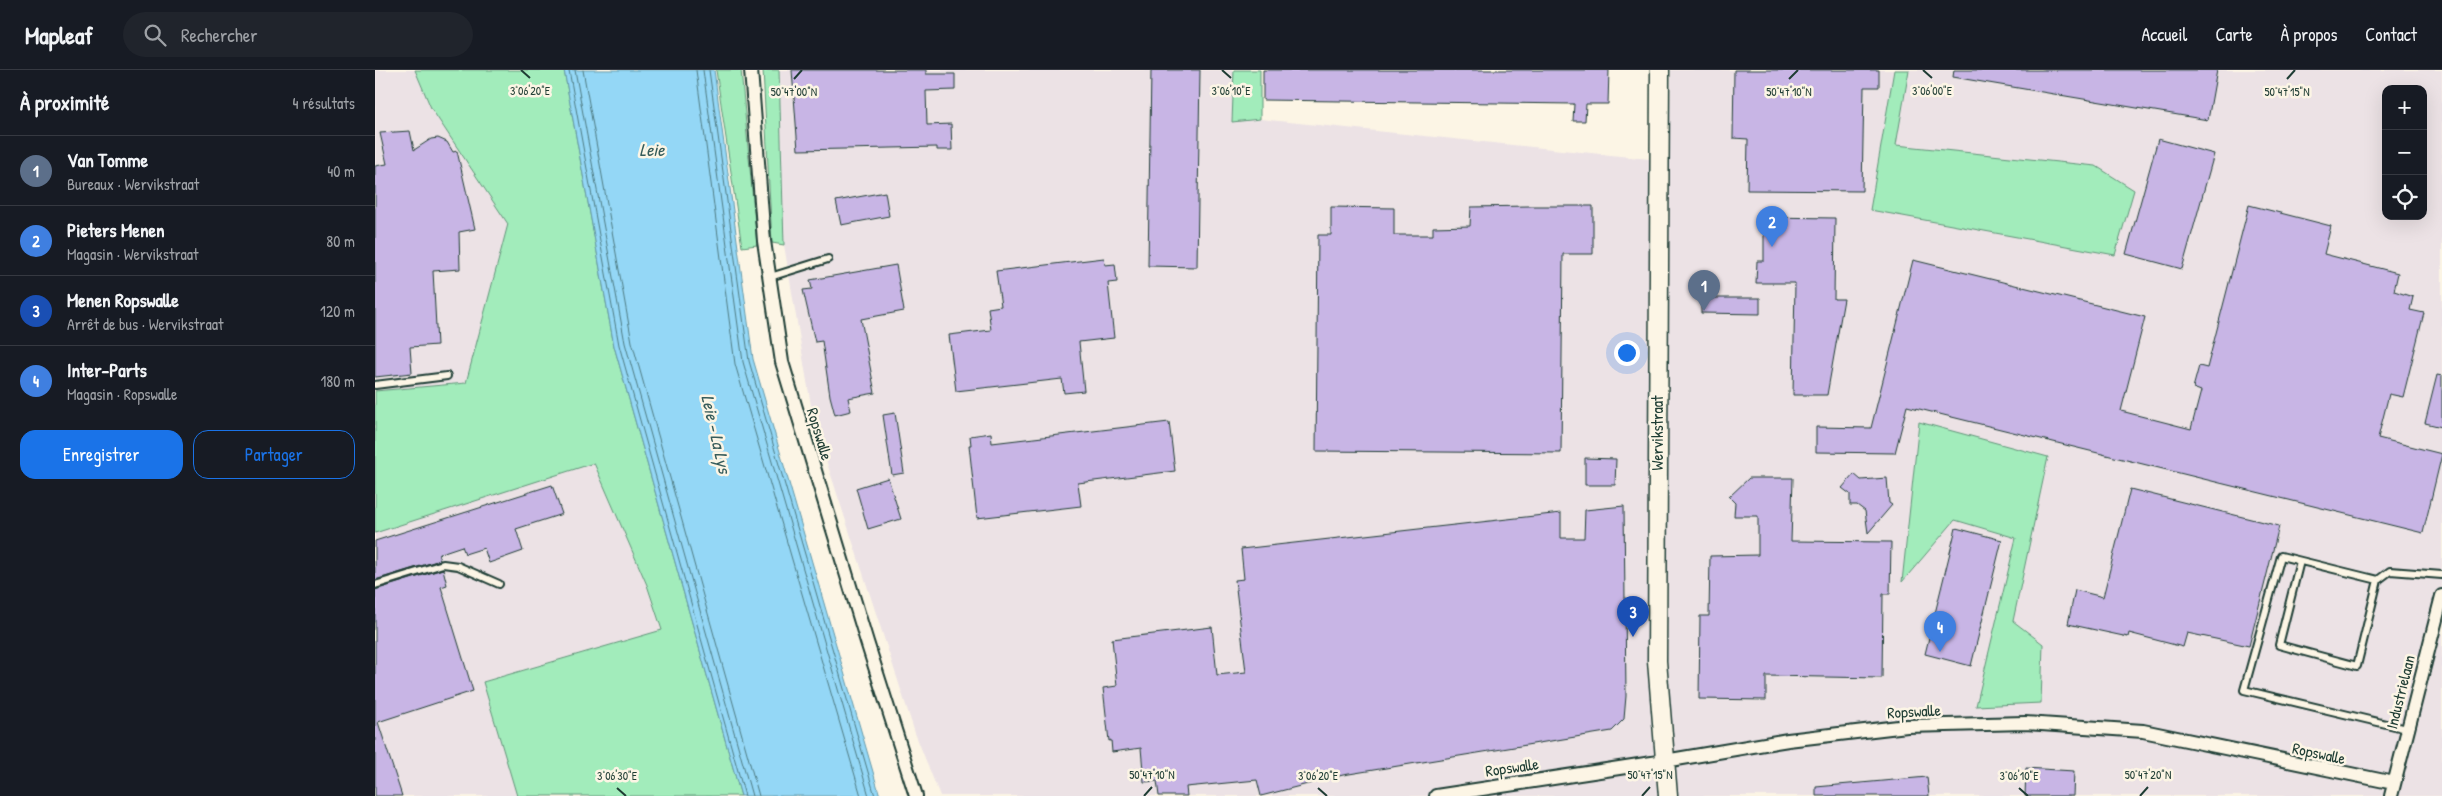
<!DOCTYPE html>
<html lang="fr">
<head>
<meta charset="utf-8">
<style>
  :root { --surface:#171b24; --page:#20242c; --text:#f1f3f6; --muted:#9ea1a6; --line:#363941; --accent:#1a73e8 }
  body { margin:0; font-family:"Patrick Hand",sans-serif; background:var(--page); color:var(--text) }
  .controls { position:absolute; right:15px; top:15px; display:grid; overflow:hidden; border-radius:10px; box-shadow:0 5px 20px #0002 }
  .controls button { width:45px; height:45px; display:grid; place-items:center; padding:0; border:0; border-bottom:1px solid var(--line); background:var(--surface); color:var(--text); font:25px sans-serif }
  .you { position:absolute; left:1251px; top:282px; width:18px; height:18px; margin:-12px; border:4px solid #fff; border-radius:50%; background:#1a73e8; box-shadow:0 0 0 8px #1a73e833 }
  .badge { display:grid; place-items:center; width:32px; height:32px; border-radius:50%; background:var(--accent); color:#fff; font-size:16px; font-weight:700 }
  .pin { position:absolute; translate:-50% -41px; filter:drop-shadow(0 1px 2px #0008) }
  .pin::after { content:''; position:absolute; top:26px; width:18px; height:15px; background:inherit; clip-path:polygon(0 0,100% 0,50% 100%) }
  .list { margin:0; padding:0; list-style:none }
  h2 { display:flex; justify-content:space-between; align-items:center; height:65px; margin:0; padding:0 20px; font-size:21px }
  h2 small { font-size:16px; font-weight:400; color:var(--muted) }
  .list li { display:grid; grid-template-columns:32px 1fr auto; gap:15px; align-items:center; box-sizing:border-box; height:70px; padding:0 20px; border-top:1px solid var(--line) }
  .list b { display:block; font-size:19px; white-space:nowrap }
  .list p { margin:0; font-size:16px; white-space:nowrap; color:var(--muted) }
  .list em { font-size:16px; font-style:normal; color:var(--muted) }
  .actions { display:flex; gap:10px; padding:15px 20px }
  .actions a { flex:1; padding:11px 0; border:1px solid var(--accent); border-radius:15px; text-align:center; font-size:18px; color:var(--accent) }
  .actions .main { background:var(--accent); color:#fff }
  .icon { flex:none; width:28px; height:28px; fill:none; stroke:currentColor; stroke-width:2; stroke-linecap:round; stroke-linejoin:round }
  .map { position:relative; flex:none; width:2067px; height:726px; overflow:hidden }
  header { display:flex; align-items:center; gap:30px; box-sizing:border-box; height:70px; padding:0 25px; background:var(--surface); border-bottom:1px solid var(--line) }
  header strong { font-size:24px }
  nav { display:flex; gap:28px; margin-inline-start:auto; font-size:18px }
  .search { width:350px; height:45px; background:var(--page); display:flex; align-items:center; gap:12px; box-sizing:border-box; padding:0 18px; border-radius:28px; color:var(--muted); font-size:19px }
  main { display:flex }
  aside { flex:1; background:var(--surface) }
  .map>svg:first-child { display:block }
</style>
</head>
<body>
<header>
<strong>Mapleaf</strong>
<div class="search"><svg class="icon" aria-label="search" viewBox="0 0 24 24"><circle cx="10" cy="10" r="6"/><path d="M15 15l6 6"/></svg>Rechercher</div>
<nav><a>Accueil</a><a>Carte</a><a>À propos</a><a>Contact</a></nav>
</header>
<main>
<aside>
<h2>À proximité<small>4 résultats</small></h2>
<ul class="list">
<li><span class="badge" style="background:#5c6f8a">1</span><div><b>Van Tomme</b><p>Bureaux · Wervikstraat</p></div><em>40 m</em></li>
<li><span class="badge" style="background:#3f7fe0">2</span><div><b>Pieters Menen</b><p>Magasin · Wervikstraat</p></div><em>80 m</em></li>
<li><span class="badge" style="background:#1a4fb4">3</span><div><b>Menen Ropswalle</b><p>Arrêt de bus · Wervikstraat</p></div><em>120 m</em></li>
<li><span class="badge" style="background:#3f7fe0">4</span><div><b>Inter-Parts</b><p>Magasin · Ropswalle</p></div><em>180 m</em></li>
</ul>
<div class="actions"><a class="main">Enregistrer</a><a>Partager</a></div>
</aside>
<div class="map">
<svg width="2067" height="726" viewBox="0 0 2067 726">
  <rect width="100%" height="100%" fill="#fcf5e5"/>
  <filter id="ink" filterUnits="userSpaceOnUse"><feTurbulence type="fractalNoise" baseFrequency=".02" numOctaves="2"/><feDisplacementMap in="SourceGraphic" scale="10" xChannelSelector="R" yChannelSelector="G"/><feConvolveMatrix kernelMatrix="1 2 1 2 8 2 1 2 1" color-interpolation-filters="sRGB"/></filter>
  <g filter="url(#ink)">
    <path fill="#ece2e5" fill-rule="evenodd" d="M0,0H40L56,38L133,154L91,313L0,321Z
      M404,0H859L858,52L885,49L1294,91L1296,0H2067V726H565L540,663L439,353L409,175ZM2011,19H2048V146H2011Z
      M219,392L272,515L287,561L108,612L142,726H0V463Z"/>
    <path fill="#a2ecbb" stroke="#609478" d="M40,0H189L239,276L366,726H142L108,612L287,560L272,515L219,393L0,463V321L91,313L133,154L56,38Z
      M341,0H366L382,175L367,177Z
      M388,0H404L409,175L397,173Z
      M859,0H885V49L857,52Z
      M1519,0H1534L1521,75L1721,96L1759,120L1740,185L1495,140Z
      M1544,352L1673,387L1638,551L1668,574L1666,633L1601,636L1641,468L1580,450L1527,512Z"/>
    <path fill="#94d7f6" stroke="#6599a8" d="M189,0H339L378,289L505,726H366L239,276Z"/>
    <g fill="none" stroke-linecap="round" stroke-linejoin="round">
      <path stroke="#4e7b82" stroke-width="1" d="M194,0L244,275L370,726
        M200,0L250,273L377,726
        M208,0L257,272L384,726
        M321,0L360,294L486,726
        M328,0L368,292L494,726
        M334,0L374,291L500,726"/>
    </g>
    <path fill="#c8b5e5" stroke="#1f3d34" d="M417,0H551V4H580V20L551,21L552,55L576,54L577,80H562V77L423,80Z
      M776,0H825L822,197L773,196Z
      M888,0H1234L1233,34H1211L1210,51H1198L1199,34L888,30Z
      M1359,0H1504V17H1489L1487,121L1372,120L1373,69L1358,68Z
      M1579,0H1842L1833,50L1578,7Z
      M35,61L39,80L56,69L63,68L72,72L78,82L82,81L100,159L84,162L85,199L58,201L62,275L35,277L37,303L0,307V96L12,94L5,63Z
      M1783,69L1839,84L1807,199L1751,184Z
      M510,122L514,146L466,155L461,131Z
      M1874,135L1956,156L1949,184L2023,203L2019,221L2038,227L2035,240L2049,243L2028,327L2014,324L2003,368L2067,384L2048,463L1532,336L1520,383L1441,382V357L1496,358L1538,190L1770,247L1746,341L1816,359L1826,321L1818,318L1824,296L1832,298Z
      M1154,136H1218V184H1188L1186,383L941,381L943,165H956V137L1019,138V165H1058V157L1095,156L1096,137Z
      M1389,147L1460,148L1459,229H1469L1452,325H1418L1420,213H1381L1382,191H1389Z
      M729,188L730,195L740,194L742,212L733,213L739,268L704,272L709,321L689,323L687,309L581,321L574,265L616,260L613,238L626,236L621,201Z
      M521,195L529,241L486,249L500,323L473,328L476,341L460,345L455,326L447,271L440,272L428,220L437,219L435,210Z
      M1326,228H1385V244L1326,243Z
      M2062,305L2067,306V357L2050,353Z
      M520,343L529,403L517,405L508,345Z
      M794,352L800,401L703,413L706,436L602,448L594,375H596L595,366L616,363L617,373Z
      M1210,388L1241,389L1240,415H1210Z
      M1479,404L1486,410L1512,408L1514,433L1517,435L1493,463L1490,441L1482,435H1475V424L1467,418Z
      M513,408L526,449L493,459L481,418Z
      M1374,408H1418L1416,471L1516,472L1515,524H1508L1507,608L1391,606V630L1324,629L1325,546H1334L1335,486L1383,485V446H1359L1360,433L1354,427Z
      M177,415L187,444L141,459L148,481L114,493L109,478L90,484L87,476L63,484L65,490L0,510V471Z
      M1755,419L1904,456L1874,576L1812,563L1808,577L1754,563L1753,567L1693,554L1700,520L1728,527Z
      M1249,436L1251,626L1249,649L1237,661L968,705L886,726L882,710L811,717L812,726H784L782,711L769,712L766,678L737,682L736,670L734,671L728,618L742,616L737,569L837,557L842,605L871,602L860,510L869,509L866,479L1186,443V468H1209L1210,440Z
      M1581,458L1627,470L1596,596L1550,584Z
      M68,499L72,515L66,517L98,621L3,652L27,726H0V520Z
      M1651,698L1699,701L1698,726H1650Z
      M1552,707L1554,726H1441V717Z"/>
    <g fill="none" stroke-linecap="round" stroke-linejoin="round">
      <defs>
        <path id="lane" d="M395,207L453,189
          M0,315L72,306
          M1925,491L1904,575L1982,596L2003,510L1906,486L1869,620L2032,659
          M2003,510L2015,501L2067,505
          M0,515L68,494L83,496L124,514"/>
        <path id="street" d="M376,0L389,171L407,292L492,572L541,726
          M1061,726L1290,691L1413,670L1532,656L1650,653L1768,661L2019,713
          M2016,726L2067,526"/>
        <path id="secondary" d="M1285,0L1282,591L1293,726"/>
      </defs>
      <use href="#lane" stroke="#1f3d34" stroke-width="10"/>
      <use href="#street" stroke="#1f3d34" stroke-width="16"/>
      <use href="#secondary" stroke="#1f3d34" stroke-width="21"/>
      <use href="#lane" stroke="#fcf5e5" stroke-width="6"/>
      <use href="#street" stroke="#fcf5e5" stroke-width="12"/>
      <use href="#secondary" stroke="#fcf5e5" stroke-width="18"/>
    </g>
  </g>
  <path fill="none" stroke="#1f3d34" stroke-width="2" d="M146,0L155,8M847,0L856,8M1548,0L1557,8M419,9L427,0M1414,9L1423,0M1912,9L1920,0M242,718L251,726M943,718L952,726M1644,718L1653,726M769,726L777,717M1267,726L1275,717M1765,726L1773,717"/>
  <g text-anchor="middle" stroke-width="5" stroke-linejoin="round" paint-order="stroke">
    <g font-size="16" fill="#1f3d34" stroke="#fcf5e5">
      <text transform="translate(1282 363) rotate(-90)" y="6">Wervikstraat</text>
      <text transform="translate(445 364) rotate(73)" y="6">Ropswalle</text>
      <text transform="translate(2025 622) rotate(-76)" y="6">Industrielaan</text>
      <text transform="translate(1539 641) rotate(-3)" y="6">Ropswalle</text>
      <text transform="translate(1944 683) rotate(12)" y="6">Ropswalle</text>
      <text transform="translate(1137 697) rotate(-8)" y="6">Ropswalle</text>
    </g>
    <g font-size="18" font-style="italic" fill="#365c5b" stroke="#fcf5e5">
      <text x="277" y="86">Leie</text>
      <text transform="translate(341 364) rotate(77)" y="6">Leie - La Lys</text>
    </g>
  </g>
  <g font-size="12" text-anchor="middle" fill="#1f3d34" stroke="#fcf5e5" stroke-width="5" stroke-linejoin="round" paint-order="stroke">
    <text x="155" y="25">3°06'20"E</text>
    <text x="856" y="25">3°06'10"E</text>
    <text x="1557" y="25">3°06'00"E</text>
    <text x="419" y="26">50°47'00"N</text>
    <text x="1414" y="26">50°47'10"N</text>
    <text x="1912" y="26">50°47'15"N</text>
    <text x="777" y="709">50°47'10"N</text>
    <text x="1275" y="709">50°47'15"N</text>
    <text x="1773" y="709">50°47'20"N</text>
    <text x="242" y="710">3°06'30"E</text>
    <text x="943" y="710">3°06'20"E</text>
    <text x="1644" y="710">3°06'10"E</text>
  </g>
</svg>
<div class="controls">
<button>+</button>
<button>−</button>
<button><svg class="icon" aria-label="locate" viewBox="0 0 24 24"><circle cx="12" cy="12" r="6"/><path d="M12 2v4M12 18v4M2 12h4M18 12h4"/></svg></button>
</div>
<div class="you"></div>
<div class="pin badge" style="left:1329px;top:241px;background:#5c6f8a">1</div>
<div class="pin badge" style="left:1397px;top:177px;background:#3f7fe0">2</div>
<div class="pin badge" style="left:1258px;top:567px;background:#1a4fb4">3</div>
<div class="pin badge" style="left:1565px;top:582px;background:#3f7fe0">4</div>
</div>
</main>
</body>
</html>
